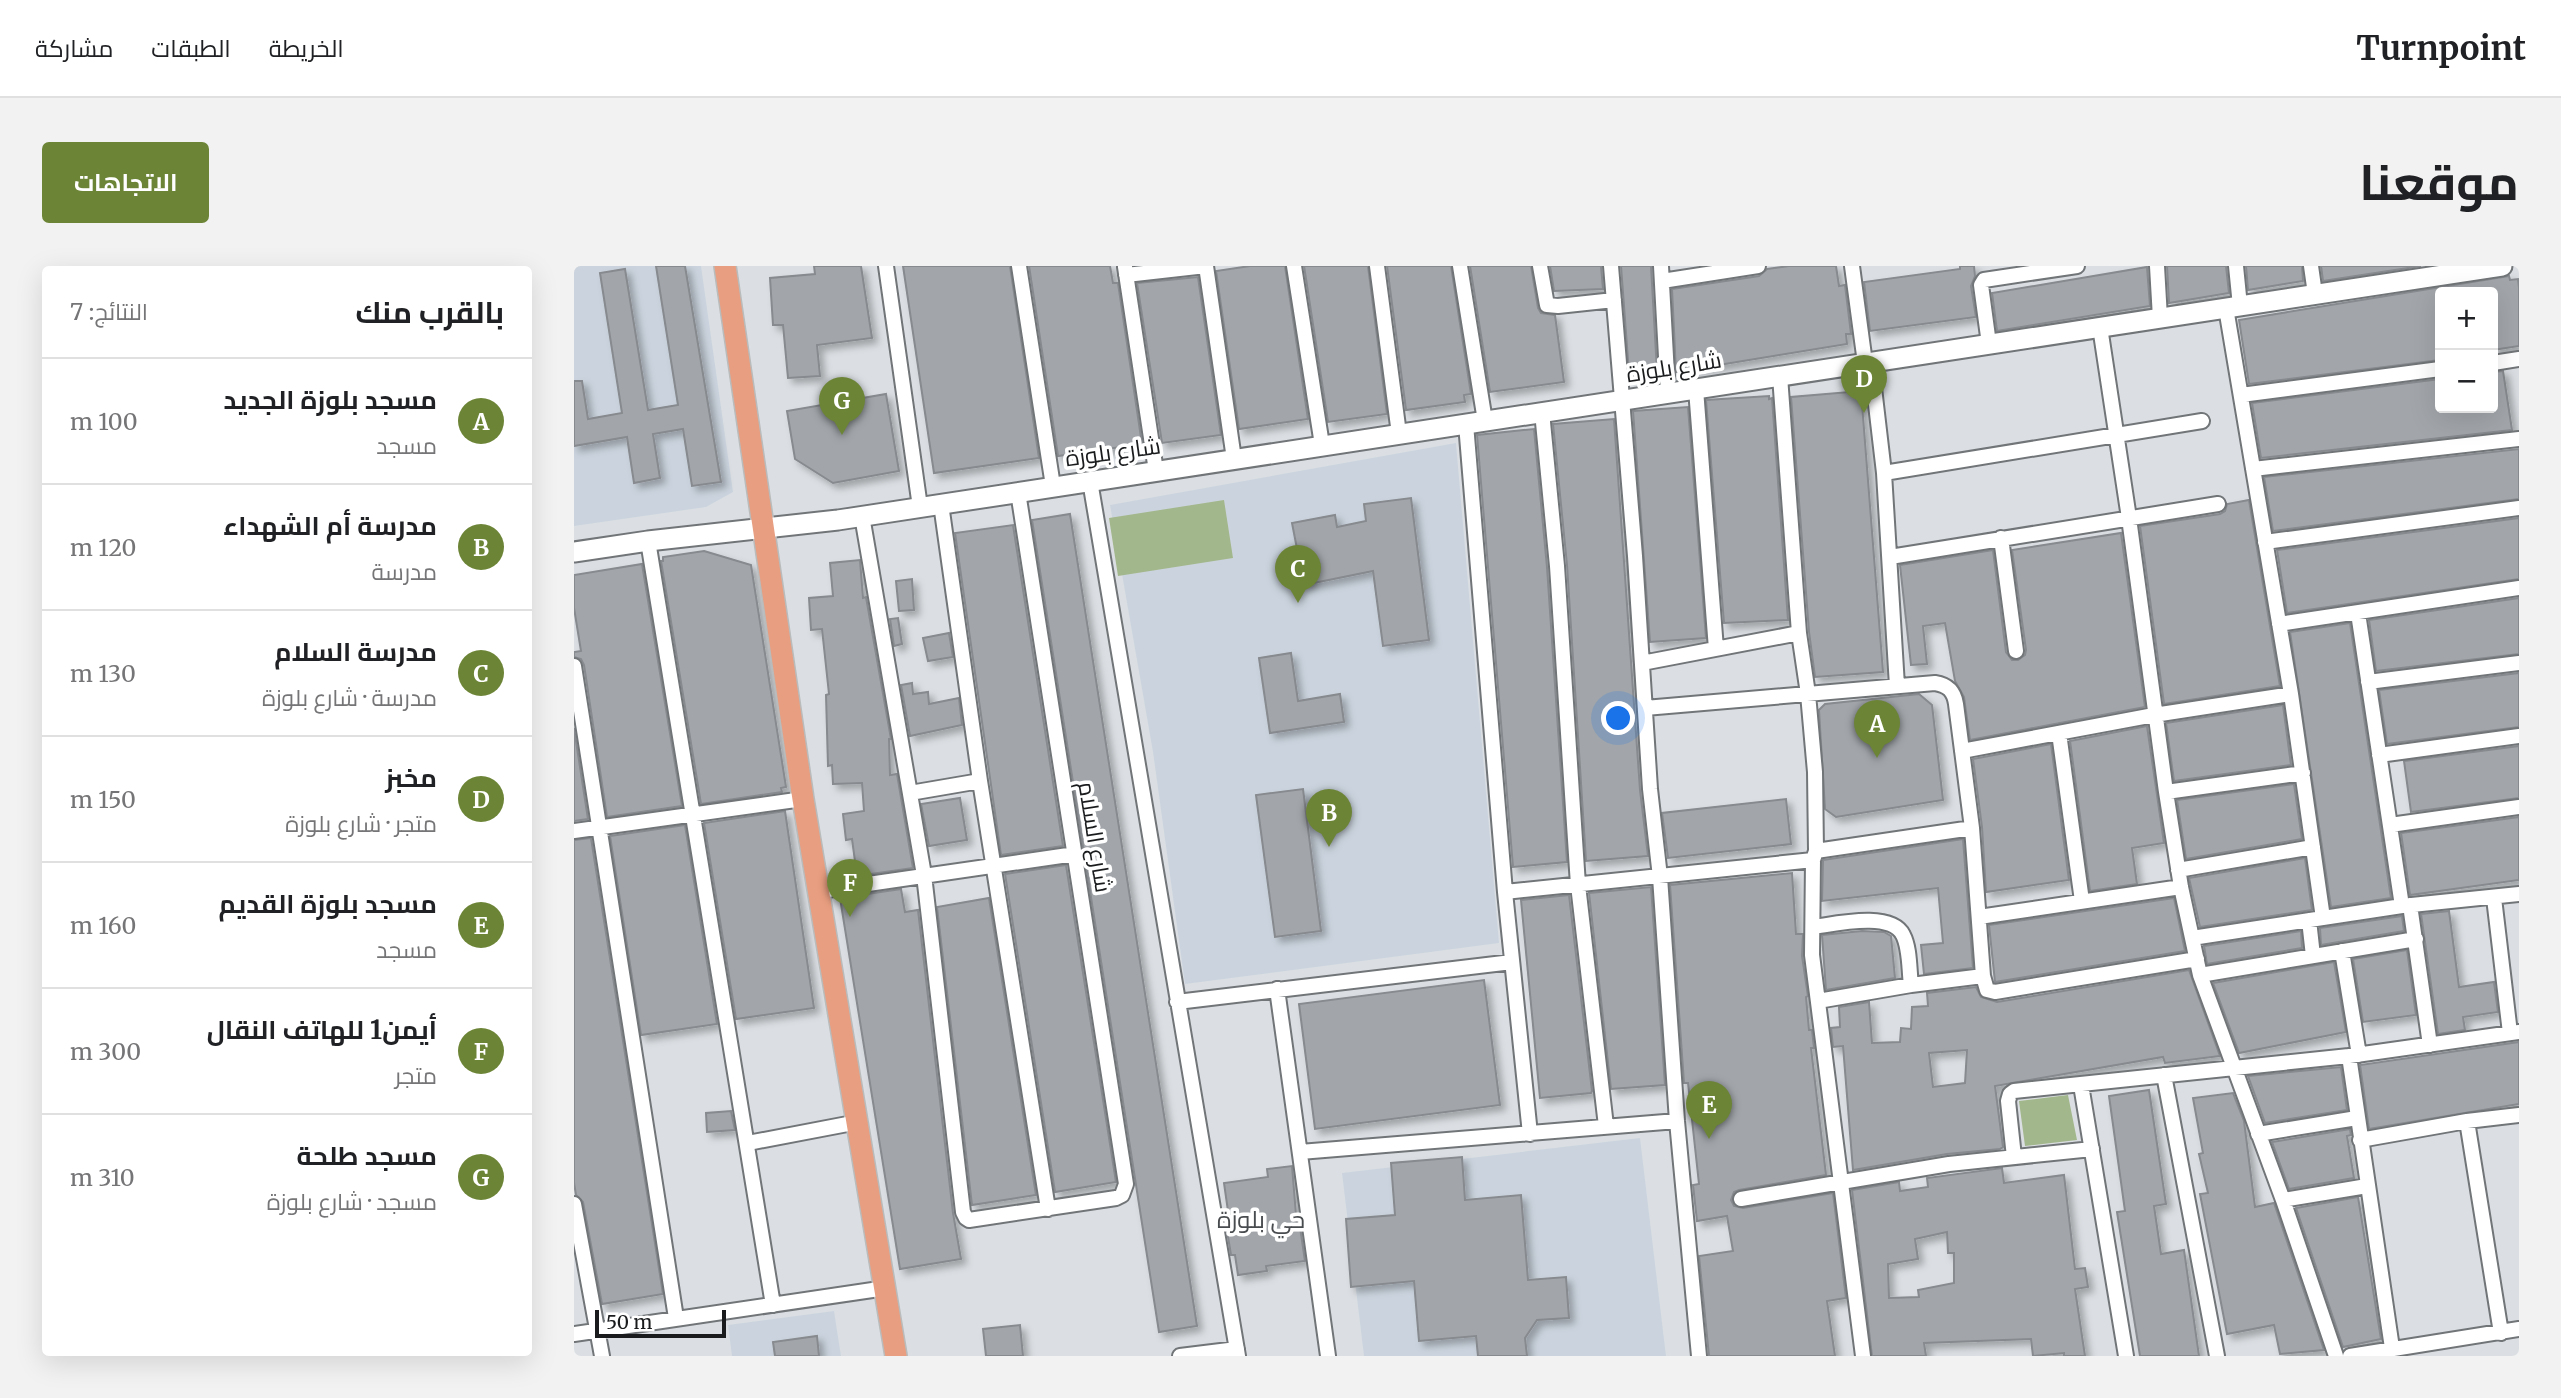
<!DOCTYPE html>
<html lang="ar">
<head>
<meta charset="utf-8">
<style>
  :root { --surface:#fff; --page:#f2f2f2; --text:#202124; --muted:#757577; --line:#e0e0e0; --accent:#6c8436 }
  body { margin:0; font-family:Merriweather,Cairo,serif; background:var(--page); color:var(--text); direction:rtl }
  .controls { position:absolute; right:21px; top:21px; display:grid; overflow:hidden; border-radius:7px; box-shadow:0 7px 28px #0002 }
  .controls button { width:63px; height:63px; display:grid; place-items:center; padding:0; border:0; border-bottom:2px solid var(--line); background:var(--surface); color:var(--text); font:35px sans-serif }
  .scale { position:absolute; left:21px; bottom:18px; width:131px; box-sizing:border-box; padding-left:7px; border:4px solid #191b1c; border-top:0; font-size:19px; line-height:24px; white-space:nowrap; color:#191b1c; -webkit-text-stroke:5px #fff; paint-order:stroke }
  .you { position:absolute; left:1045px; top:453px; width:24px; height:24px; margin:-18px; border:5px solid #fff; border-radius:50%; background:#1a73e8; box-shadow:0 0 0 10px #1a73e833 }
  .badge { display:grid; place-items:center; width:46px; height:46px; border-radius:50%; background:var(--accent); color:#fff; font-size:23px; font-weight:700 }
  .pin { position:absolute; translate:-50% -58px; filter:drop-shadow(0 2px 4px #0008) }
  .pin::after { content:''; position:absolute; top:37px; width:24px; height:21px; background:inherit; clip-path:polygon(0 0,100% 0,50% 100%) }
  .list { margin:0; padding:0; list-style:none }
  h2 { display:flex; justify-content:space-between; align-items:center; height:91px; margin:0; padding:0 28px; font-size:30px }
  h2 small { font-size:23px; font-weight:400; color:var(--muted) }
  .list li { display:grid; grid-template-columns:46px 1fr auto; gap:21px; align-items:center; box-sizing:border-box; height:126px; padding:0 28px; border-top:2px solid var(--line) }
  .list b { display:block; font-size:26px; white-space:nowrap }
  .list p { margin:0; font-size:23px; white-space:nowrap; color:var(--muted) }
  .list em { font-size:23px; font-style:normal; color:var(--muted) }
  .map { position:relative; flex:none; width:1945px; height:1090px; overflow:hidden; direction:ltr; border-radius:7px }
  header { display:flex; align-items:center; gap:42px; box-sizing:border-box; height:98px; padding:0 35px; background:var(--surface); border-bottom:2px solid var(--line) }
  header strong { font-size:33px }
  nav { display:flex; gap:38px; margin-inline-start:auto; font-size:24px }
  .intro { display:flex; align-items:center; justify-content:space-between; box-sizing:border-box; height:168px; padding:0 42px }
  h1 { margin:0; font-size:49px }
  .button { padding:18px 32px; border-radius:7px; background:var(--accent); color:#fff; font-size:24px; font-weight:700 }
  main { display:flex; gap:42px; padding:0 42px }
  aside { flex:1; background:var(--surface); border-radius:7px; box-shadow:0 7px 28px #0002 }
  .map>svg:first-child { display:block }
</style>
</head>
<body>
<header>
<strong>Turnpoint</strong>
<nav><a>الخريطة</a><a>الطبقات</a><a>مشاركة</a></nav>
</header>
<div class="intro"><h1>موقعنا</h1><a class="button">الاتجاهات</a></div>
<main>
<div class="map">
<svg width="1945" height="1090" viewBox="0 0 1945 1090">
  <defs>
    <filter id="shadow"><feDropShadow dx="5" dy="5" stdDeviation="3.5" flood-color="#0004"/></filter>
  </defs>
  <rect width="100%" height="100%" fill="#dbdfe3"/>
  <path fill="#cbd4de" d="M0,0H127L159,226L132,241L0,260Z
    M882,177L925,677L611,718L579,486L536,239Z
    M1066,872L1092,1090H790L768,907Z
    M260,1045L267,1090H158L154,1059Z"/>
  <path fill="#a3b78c" d="M650,234L659,292L544,310L535,252Z
    M1494,829L1503,874L1451,880L1445,835Z"/>
  <path fill="#a2a6aa" stroke="#878a8e" stroke-width="2" fill-rule="evenodd" filter="url(#shadow)" d="M82,0H111L147,216L118,220L109,163L79,168L86,212L60,217L53,171L0,180V115H8L14,153L48,147L26,7L51,3L74,144L104,139Z
    M240,0H287L298,72L243,79L246,110L214,112L209,59H199L196,12L241,8Z
    M329,0H436L465,192L360,207Z
    M455,0H536L539,17H544L568,178L484,190Z
    M676,0H711L734,153L665,163L642,5Z
    M730,0H794L813,148L754,156Z
    M813,0H877L897,128L890,129L891,136L832,144Z
    M896,0H957L964,42L967,47L981,49L990,116L916,126Z
    M976,0H1027L1029,23L980,25Z
    M1047,0H1077L1083,105L1055,107Z
    M1215,0H1262L1265,20L1271,19L1277,68H1272L1273,78L1102,106L1098,23L1185,10L1193,3Z
    M1386,0H1400L1401,10L1397,20L1402,51L1296,65L1290,16L1386,3Z
    M1593,0H1652L1655,27L1595,37Z
    M1672,0H1728L1729,15L1674,24Z
    M1747,0H1847L1749,15Z
    M1573,1L1576,40L1423,65L1418,27Z
    M1935,10L1936,14L1944,13L1945,22V80L1919,84V26H1866V94L1675,118L1665,54Z
    M624,11L647,169L588,177L563,17Z
    M1929,105L1938,164L1687,192L1678,137L1866,113V142H1919V106Z
    M1287,125L1309,406L1241,411L1235,366L1217,131Z
    M312,128L325,205L259,217L221,193L213,145Z
    M1195,130V133L1198,132L1214,354L1150,357L1132,134Z
    M1114,141L1132,372L1076,376L1059,145Z
    M1040,153L1066,524L1074,590L1012,595L993,299L979,158Z
    M960,163L973,301L993,596L939,601L903,169Z
    M1945,183V233L1699,265L1690,211Z
    M837,232L855,374L809,380L799,305L730,319L718,257L761,249L763,261L792,255L790,238Z
    M1675,234L1706,420L1590,438L1566,260L1646,248L1651,245L1653,238Z
    M496,248L623,1060L585,1066L458,254Z
    M1945,252V313L1713,347L1703,284Z
    M439,259L489,580L427,589L381,267Z
    M1547,267L1571,441L1396,474L1390,431L1381,415L1371,357L1349,360L1353,398L1337,399L1326,299L1419,284L1432,386L1438,394H1444L1451,389L1452,384L1438,284Z
    M130,285L177,299L212,521L207,522L208,526L127,538L87,295H89V291Z
    M286,294L289,332L292,331L317,473H315L316,509L323,508L339,602L283,610L278,573L272,574L269,548L290,545L288,517L259,518L258,499L254,500L252,429L255,428L248,363L237,364L235,332L259,330L256,297Z
    M68,298L108,540L33,551L10,399L7,393L0,391V386L7,385L0,342V309Z
    M338,313L340,344L325,345L322,315Z
    M1945,332V388L1802,405L1795,354Z
    M324,352L328,378L320,380L316,353Z
    M1776,357L1817,632L1757,641L1716,366Z
    M375,367L379,391L354,395L349,372Z
    M717,387L724,435L766,428L770,456L696,467L685,392Z
    M1945,407V461L1813,478L1805,424Z
    M338,417L339,428L354,426L355,438L385,432L388,459L336,470L327,419Z
    M1345,428L1358,439L1369,534L1262,551L1251,543L1245,444L1251,438Z
    M1709,439L1717,499L1600,515L1592,457Z
    M1573,460L1590,577L1558,582L1563,618L1516,625L1496,475Z
    M0,462L14,553L0,555Z
    M1477,478L1495,614L1412,626L1408,561L1399,493Z
    M1945,480V532L1837,546L1830,495Z
    M1720,518L1728,573L1612,593L1603,534Z
    M729,523L747,665L701,671L682,529Z
    M386,532L393,574L355,580L347,538Z
    M1212,533L1217,578L1094,592L1088,547Z
    M211,545L240,742L162,753L130,557Z
    M1945,551V614L1836,629L1827,567Z
    M111,559L143,758L67,769L36,570Z
    M17,572L89,1028L28,1038L9,936L2,929L0,917V574Z
    M1389,573L1399,702L1350,708L1347,679L1369,677L1364,622L1248,635L1249,594Z
    M1731,592L1738,644L1626,661L1615,612Z
    M492,599L542,916L481,926L431,608Z
    M1218,607L1222,668H1229L1228,690L1234,730L1232,731L1235,764H1238L1240,782H1237L1252,909L1165,924L1160,926L1157,934L1160,940L1169,942L1259,927L1272,1032L1253,1035L1261,1090H1135L1125,990L1159,985L1153,950L1123,955L1119,919L1125,918L1114,817H1110L1096,619Z
    M1077,621L1091,819L1037,823L1015,627Z
    M327,623L331,646L344,644L379,947L387,993L326,1003L266,632Z
    M995,629L1018,825L1017,827L966,832L947,634Z
    M415,632L462,929L398,939L363,641Z
    M1600,632L1611,685L1421,716L1415,659Z
    M1875,645L1885,721L1920,716L1924,746L1889,751L1891,764L1864,768L1847,648Z
    M1828,650L1830,665L1747,679L1746,662Z
    M1288,665L1310,666L1317,670L1321,712L1252,724L1248,669Z
    M1727,665L1728,682L1633,698L1630,680Z
    M1833,684L1842,749L1789,756L1779,693Z
    M1760,696L1772,766L1665,787L1639,717Z
    M1615,704L1646,790L1591,797L1589,791L1421,820L1429,881L1426,883L1373,888L1279,904L1269,780L1259,781L1257,762L1266,761L1265,741L1295,736L1298,777L1326,776L1327,762L1337,763L1338,741L1354,740L1353,727L1402,721L1407,731L1423,736ZM1393,784L1391,817L1359,821L1355,787Z
    M910,714L926,839L741,863L725,738Z
    M1945,776V838L1795,863L1786,799Z
    M1767,801L1773,844L1691,857L1674,810Z
    M1575,824L1592,938L1580,940L1587,988L1610,984L1625,1090H1566L1543,946L1551,945L1535,830Z
    M1659,827L1670,855L1681,941L1700,937L1750,1084L1706,1088L1700,1059L1653,1068L1626,928L1634,927L1625,888L1629,887L1619,832Z
    M157,845L161,864L133,866L132,847Z
    M1776,863L1777,869L1773,870L1780,912L1715,923L1698,876Z
    M888,891L891,934L947,929L954,1014L992,1011L995,1052L963,1054L951,1072L953,1090H904L902,1070L845,1075L840,1015L777,1021L772,953L821,949L817,897Z
    M718,900L723,961H726L731,995L692,1000L693,1005L664,1009L661,989H657L652,959H656L650,917L694,911L693,903Z
    M1428,902L1430,917L1490,909L1501,1003L1511,1002L1514,1021L1501,1023L1511,1090H1490V1087L1459,1090L1457,1073L1350,1077L1352,1090H1298L1278,924L1325,916L1326,925L1354,921L1353,912ZM1373,966L1374,987H1380V1017L1344,1024L1345,1031L1315,1032L1314,998L1344,993L1341,973Z
    M1784,931L1807,1073L1769,1081L1722,942Z
    M446,1059L449,1090H412L409,1063Z
    M243,1070L245,1090H201L199,1076Z"/>
  <g fill="none" stroke-linecap="round" stroke-linejoin="round">
    <defs>
      <path id="street" d="M312,0L346,241
        M445,0L479,220
        M720,0L748,179
        M803,0L825,168
        M886,0L911,155
        M966,0L973,39L984,40L1040,34
        M1037,0L1061,290L1076,523L1086,611L1103,855L1125,1090
        M1087,0L1094,127
        M1278,0L1291,97
        M1583,0L1586,52
        M1662,0L1666,40
        M1737,0L1741,28
        M551,1L582,205
        M552,9L632,0L660,193
        M1088,15L1184,0
        M1652,42L1717,428L1749,652
        M1526,61L1555,252L1592,526L1607,621L1626,709L1709,934L1762,1090
        M1415,78L1407,19L1410,14L1503,0
        M1297,96L1310,207L1323,420
        M1919,97L1945,93
        M1206,110L1225,367L1234,428L1241,506L1242,585
        M1122,123L1142,383
        M1667,129L1866,103
        M968,146L983,300L1004,619L1032,860
        M892,158L931,626L956,868
        M1679,203L1945,173
        M1310,207L1628,155
        M516,215L664,1090
        M367,238L406,515L474,943
        M288,250L350,609L389,946L392,952L395,954L542,932L548,929L552,918L444,226
        M1427,272L1442,385
        M74,275L199,1039
        M1691,276L1945,242
        M1316,291L1644,238
        M1784,347L1828,640
        M1705,358L1945,322
        M1068,397L1225,367
        M0,400L102,1052
        M1794,416L1945,397
        M1071,442L1361,417C1374,419 1380,425 1382,438L1398,562L1409,710L1413,724L1421,726L1623,693
        M1485,467L1508,635
        M1388,485L1580,449L1717,428
        M1805,489L1945,470
        M1592,526L1729,507
        M336,527L406,515
        M1816,559L1945,541
        M0,565L229,533
        M1239,594L1238,689L1289,1090
        M1604,604L1739,581
        M246,625L501,588
        M931,626L1239,594L1242,585L1398,562
        M1920,632L1936,767
        M1836,639L1856,779
        M1405,651L1607,621
        M1735,654L1739,690
        M1239,661C1262,658 1317,645 1329,669C1336,682 1335,704 1337,719
        M1618,672L1828,640L1945,628
        M1768,685L1785,789
        M1626,709L1842,673
        M703,723L754,1090
        M1244,735L1337,719L1409,710
        M603,736L938,696
        M1775,790L1818,1082
        M1590,809L1643,1090
        M1507,819L1552,1090
        M1893,855L1927,1067
        M1684,868L1783,852
        M1786,874L1893,855L1945,849
        M174,877L284,856
        M726,886L1103,855
        M1440,891L1434,835L1436,828L1440,825L1775,790L1945,766
        M1167,933L1375,898L1518,883
        M1709,934L1793,920
        M0,938L28,1090
        M0,1068L312,1022
        M606,1090L663,1083
        M1776,1090L1945,1063"/>
      <path id="secondary" d="M0,286L74,275L264,254L1928,0"/>
      <path id="primary" d="M151,0L229,533L322,1090"/>
    </defs>
    <use href="#street" stroke="#717578" stroke-width="18"/>
    <use href="#secondary" stroke="#717578" stroke-width="23"/>
    <use href="#primary" stroke="#babbbb" stroke-width="24"/>
    <use href="#street" stroke="#fff" stroke-width="14"/>
    <use href="#secondary" stroke="#fff" stroke-width="19"/>
    <use href="#primary" stroke="#e89e80" stroke-width="21"/>
  </g>
  <g text-anchor="middle" stroke-width="7" stroke-linejoin="round" paint-order="stroke">
    <g font-size="23" fill="#191b1c" stroke="#fff">
      <text transform="translate(1100 101) rotate(-9)" y="8">شارع بلوزة</text>
      <text transform="translate(539 186) rotate(-8)" y="8">شارع بلوزة</text>
      <text transform="translate(521 571) rotate(81)" y="8">شارع السلام</text>
    </g>
    <g font-size="24" fill="#494c4f" stroke="#fff">
      <text x="687" y="962">حي بلوزة</text>
    </g>
  </g>
</svg>
<div class="controls">
<button>+</button>
<button>−</button>
</div>
<div class="scale">50 m</div>
<div class="you"></div>
<div class="pin badge" style="left:1303px;top:492px">A</div>
<div class="pin badge" style="left:755px;top:581px">B</div>
<div class="pin badge" style="left:724px;top:337px">C</div>
<div class="pin badge" style="left:1290px;top:147px">D</div>
<div class="pin badge" style="left:1135px;top:873px">E</div>
<div class="pin badge" style="left:276px;top:651px">F</div>
<div class="pin badge" style="left:268px;top:169px">G</div>
</div>
<aside>
<h2>بالقرب منك<small>النتائج: 7</small></h2>
<ul class="list">
<li><span class="badge">A</span><div><b>مسجد بلوزة الجديد</b><p>مسجد</p></div><em>100 m</em></li>
<li><span class="badge">B</span><div><b>مدرسة أم الشهداء</b><p>مدرسة</p></div><em>120 m</em></li>
<li><span class="badge">C</span><div><b>مدرسة السلام</b><p>مدرسة · شارع بلوزة</p></div><em>130 m</em></li>
<li><span class="badge">D</span><div><b>مخبز</b><p>متجر · شارع بلوزة</p></div><em>150 m</em></li>
<li><span class="badge">E</span><div><b>مسجد بلوزة القديم</b><p>مسجد</p></div><em>160 m</em></li>
<li><span class="badge">F</span><div><b>أيمن1 للهاتف النقال</b><p>متجر</p></div><em>300 m</em></li>
<li><span class="badge">G</span><div><b>مسجد طلحة</b><p>مسجد · شارع بلوزة</p></div><em>310 m</em></li>
</ul>
</aside>
</main>
</body>
</html>
